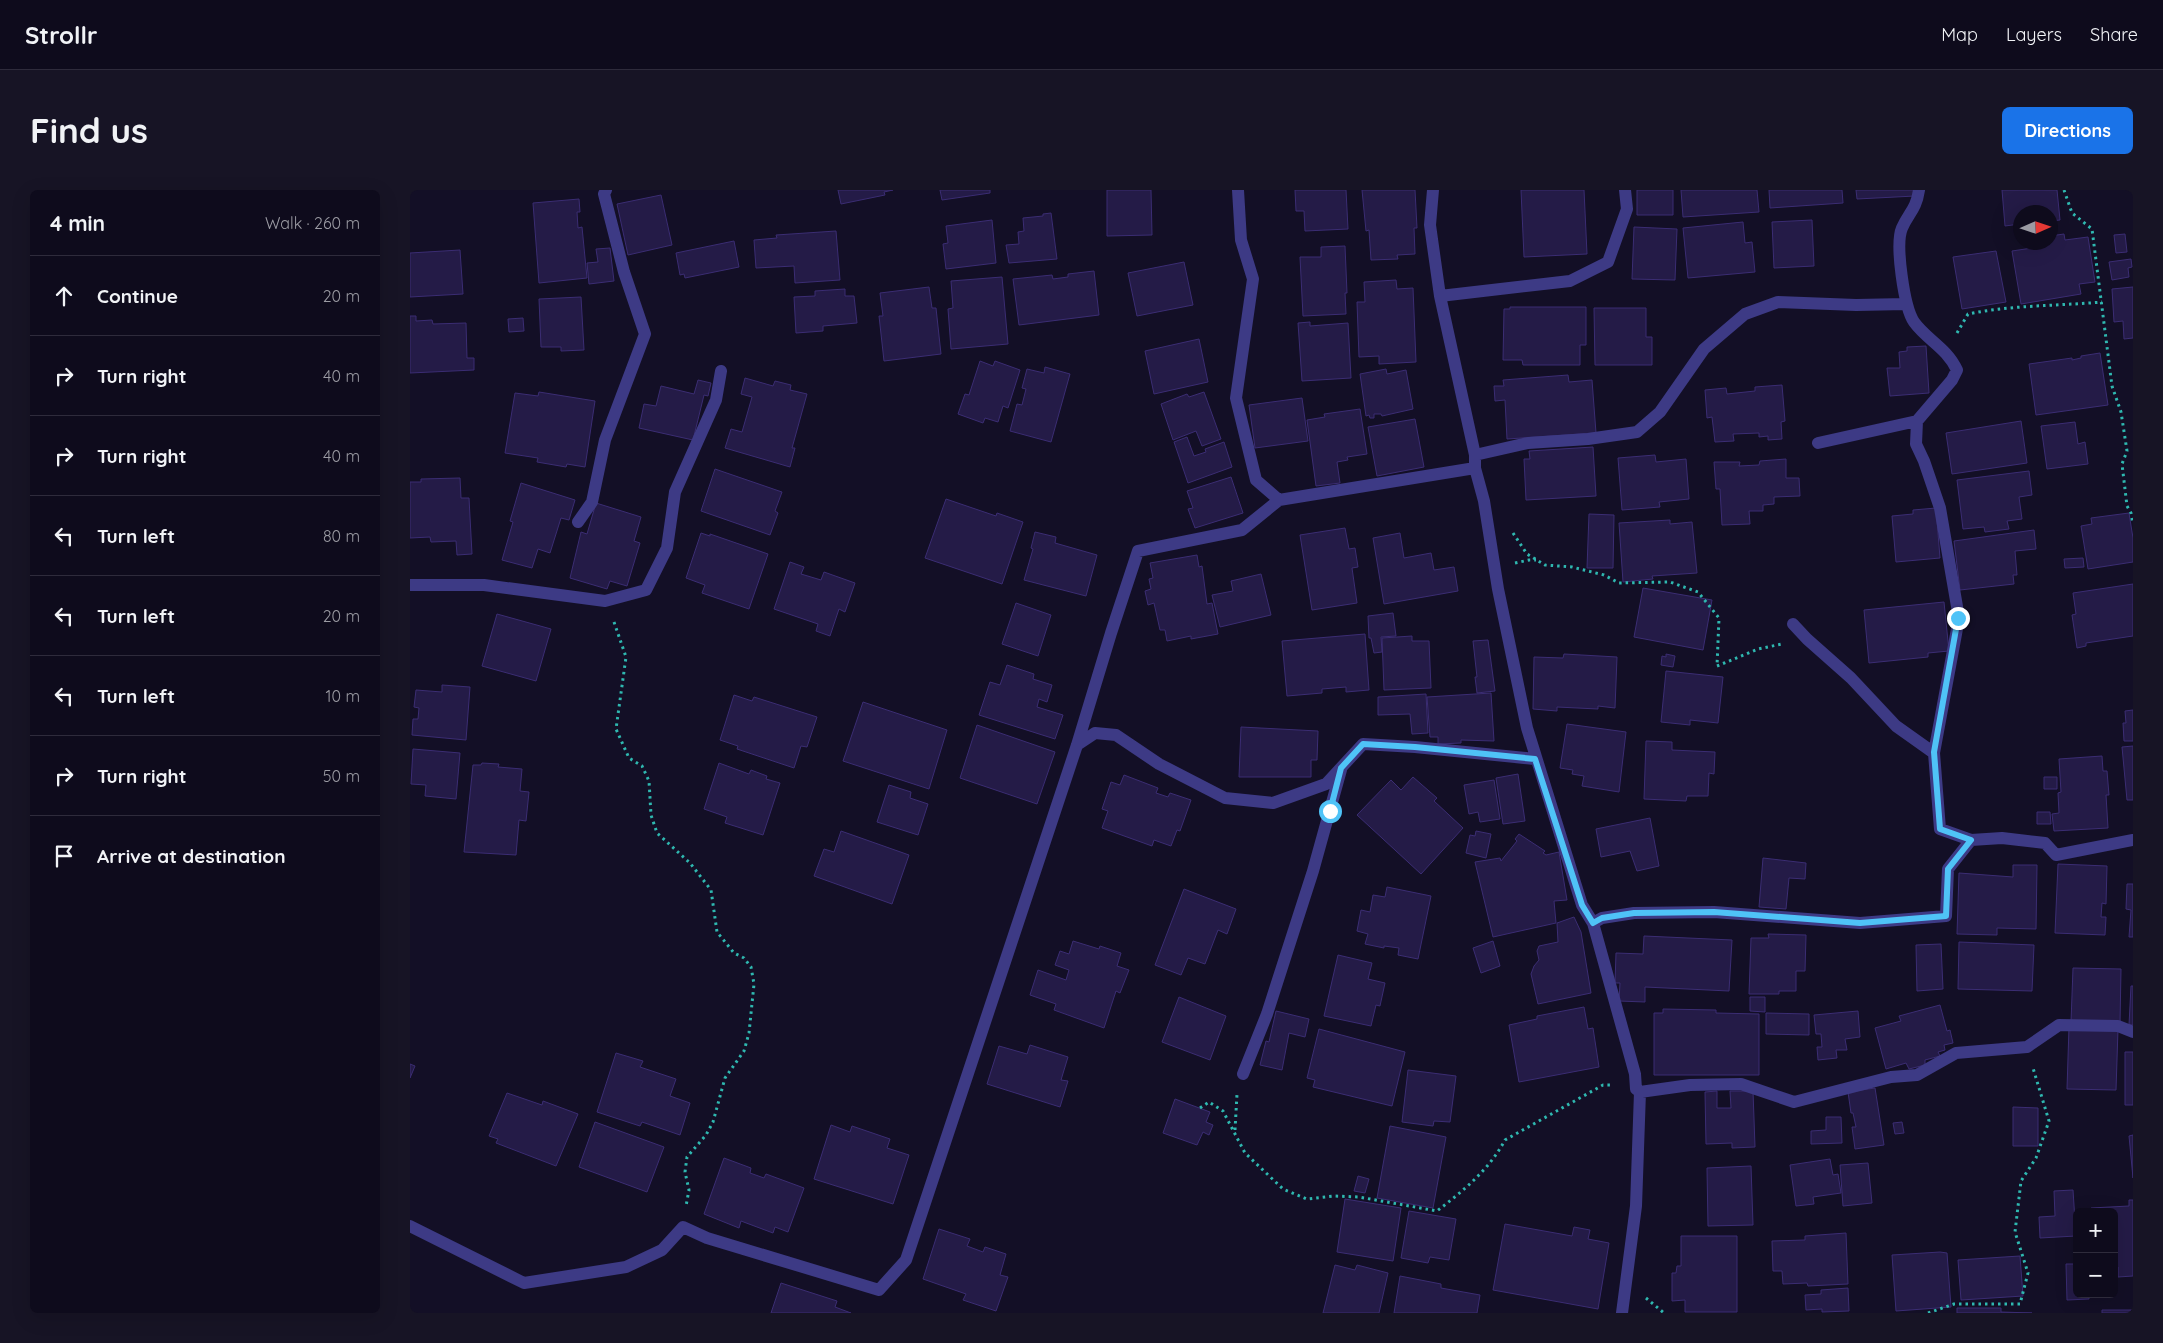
<!DOCTYPE html>
<html lang="en">
<head>
<meta charset="utf-8">
<style>
  :root { --surface:#0e0b1c; --page:#171425; --text:#f1f3f6; --muted:#9b9ba3; --line:#2e2b3b; --accent:#1a73e8 }
  body { margin:0; font-family:Quicksand,sans-serif; background:var(--page); color:var(--text) }
  .controls { position:absolute; right:15px; bottom:15px; display:grid; overflow:hidden; border-radius:8px; box-shadow:0 5px 20px #0002 }
  .controls button { width:45px; height:45px; display:grid; place-items:center; padding:0; border:0; border-bottom:1px solid var(--line); background:var(--surface); color:var(--text); font:25px sans-serif }
  .compass { position:absolute; left:1603px; top:15px; width:45px; height:45px; border-radius:50%; background:var(--surface); box-shadow:0 5px 20px #0002; rotate:87deg }
  .stop { position:absolute; width:15px; height:15px; margin:-11px; border:4px solid #4fc3f7; border-radius:50%; background:#fff }
  .stop.end { background:#4fc3f7; border-color:#fff; box-shadow:0 1px 5px #0008 }
  .list { margin:0; padding:0; list-style:none }
  h2 { display:flex; justify-content:space-between; align-items:center; height:65px; margin:0; padding:0 20px; font-size:21px }
  h2 small { font-size:16px; font-weight:400; color:var(--muted) }
  .list li { display:grid; grid-template-columns:32px 1fr auto; gap:15px; align-items:center; box-sizing:border-box; height:80px; padding:0 20px; border-top:1px solid var(--line) }
  .list b { display:block; font-size:19px; white-space:nowrap }
  .list em { font-size:16px; font-style:normal; color:var(--muted) }
  .icon { flex:none; width:28px; height:28px; fill:none; stroke:currentColor; stroke-width:2; stroke-linecap:round; stroke-linejoin:round }
  .map { position:relative; flex:none; width:1723px; height:1123px; overflow:hidden; border-radius:8px }
  header { display:flex; align-items:center; gap:30px; box-sizing:border-box; height:70px; padding:0 25px; background:var(--surface); border-bottom:1px solid var(--line) }
  header strong { font-size:24px }
  nav { display:flex; gap:28px; margin-inline-start:auto; font-size:18px }
  .intro { display:flex; align-items:center; justify-content:space-between; box-sizing:border-box; height:120px; padding:0 30px }
  h1 { margin:0; font-size:35px }
  .button { padding:12px 22px; border-radius:8px; background:var(--accent); color:#fff; font-size:18px; font-weight:700 }
  main { display:flex; gap:30px; padding:0 30px }
  aside { flex:1; background:var(--surface); border-radius:8px; box-shadow:0 5px 20px #0002 }
  .map>svg:first-child { display:block }
</style>
</head>
<body>
<header>
<strong>Strollr</strong>
<nav><a>Map</a><a>Layers</a><a>Share</a></nav>
</header>
<div class="intro"><h1>Find us</h1><a class="button">Directions</a></div>
<main>
<aside>
<h2>4 min<small>Walk · 260 m</small></h2>
<ul class="list">
<li><svg class="icon" aria-label="ahead" viewBox="0 0 24 24"><path d="M12 20V5M6 11l6-6 6 6"/></svg><div><b>Continue</b></div><em>20 m</em></li>
<li><svg class="icon" aria-label="right" viewBox="0 0 24 24"><path d="M7 20v-9h11M14 6l5 5-5 5"/></svg><div><b>Turn right</b></div><em>40 m</em></li>
<li><svg class="icon" aria-label="right" viewBox="0 0 24 24"><path d="M7 20v-9h11M14 6l5 5-5 5"/></svg><div><b>Turn right</b></div><em>40 m</em></li>
<li><svg class="icon" aria-label="left" viewBox="0 0 24 24"><path d="M17 20v-9H6M10 6l-5 5 5 5"/></svg><div><b>Turn left</b></div><em>80 m</em></li>
<li><svg class="icon" aria-label="left" viewBox="0 0 24 24"><path d="M17 20v-9H6M10 6l-5 5 5 5"/></svg><div><b>Turn left</b></div><em>20 m</em></li>
<li><svg class="icon" aria-label="left" viewBox="0 0 24 24"><path d="M17 20v-9H6M10 6l-5 5 5 5"/></svg><div><b>Turn left</b></div><em>10 m</em></li>
<li><svg class="icon" aria-label="right" viewBox="0 0 24 24"><path d="M7 20v-9h11M14 6l5 5-5 5"/></svg><div><b>Turn right</b></div><em>50 m</em></li>
<li><svg class="icon" aria-label="arrive" viewBox="0 0 24 24"><path d="M6 21V4h12l-3 4 3 4H6"/></svg><div><b>Arrive at destination</b></div></li>
</ul>
</aside>
<div class="map">
<svg width="1723" height="1123" viewBox="0 0 1723 1123">
  <rect width="100%" height="100%" fill="#130f26"/>
  <path fill="#241b47" stroke="#3b2d73" d="M428,0H483L474,2L475,5L431,14Z
    M530,0H580V3L532,10Z
    M697,0H741L742,45L697,46Z
    M885,0H936L938,39L895,41L894,21H886Z
    M952,0H1005L1007,38H1004L1005,64L987,65L988,69L961,70L959,40L956,41Z
    M1111,0H1174L1177,64L1114,67Z
    M1227,0H1263V25H1227Z
    M1271,0H1347L1349,22L1273,27Z
    M1359,0H1432L1433,13L1360,18Z
    M1446,0H1504L1505,6L1447,9Z
    M1592,0H1647L1650,30L1640,31V22H1610V34L1595,36Z
    M251,5L262,55L218,65L207,14Z
    M169,9L170,22H167L168,38L172,37L177,88L129,93L123,13Z
    M641,23L647,69L599,73L596,55L609,54L608,42L614,41L613,28L633,26V24Z
    M582,30L586,73L536,79L533,54L538,53L536,36Z
    M1402,30L1404,76L1364,78L1362,32Z
    M1333,32L1335,53L1342,52L1345,82L1278,88L1273,38Z
    M1224,37L1267,39L1265,90L1222,89Z
    M426,41L430,90L385,93L384,76L346,78L344,50L367,48L366,45Z
    M1654,44L1655,50L1678,47L1685,92L1669,94L1671,104L1611,114L1602,61L1622,58L1621,52H1640V46Z
    M1715,44L1717,62L1706,63L1704,45Z
    M324,51L329,77L275,88L274,84L270,85L266,63Z
    M935,56L937,103H935L936,124L893,126L890,67H911V57Z
    M200,58L204,91L179,94L177,73L188,72L186,59Z
    M50,60L53,104L0,107V63Z
    M1586,61L1596,112L1552,119L1543,67Z
    M1721,69L1722,77L1718,78L1719,87L1702,90L1699,72Z
    M774,72L783,115L727,126L718,83Z
    M684,81L689,125L609,135L603,89L642,85L643,89L658,87V84Z
    M592,87L598,154L541,159L538,119L543,118L541,91Z
    M986,90L987,99L1003,98L1006,172L969,174V166L949,167L947,112H955L954,92Z
    M519,97L522,118H526L531,164L474,171L469,126H473L470,103Z
    M1723,97V148L1714,149L1713,131L1704,132L1702,99Z
    M435,99V106H444L447,133L413,136V141L386,143L384,107L405,106V101Z
    M171,107L174,160L151,161V157H131L129,109Z
    M1100,117H1176V155H1170V175H1113L1112,170H1093L1094,119H1100Z
    M1184,118H1236V147H1242V175H1185Z
    M0,126H6V131L22,130L23,134L56,133L57,168H64V180L0,183Z
    M113,128L114,141L99,142L98,129Z
    M900,132V136L938,133L941,188L892,191L888,133Z
    M789,149L798,192L744,204L735,161Z
    M1516,156L1519,203L1480,206L1477,178H1490L1489,162L1497,161V157Z
    M1690,163L1698,215L1626,225L1619,174L1662,168V170L1671,168V166Z
    M570,171L583,176L585,171L610,180L598,218L593,216L588,232L575,228L573,233L548,224L555,204L559,205Z
    M635,177L660,184L641,252L600,241L607,214L612,215L616,199L612,198L617,179L634,183Z
    M976,179L977,184L996,180L1003,219L972,226L971,224H964V228H960L959,225L956,226L950,184Z
    M1158,185L1159,192L1182,190L1186,243L1097,249L1095,210L1085,211L1084,196H1094L1093,190Z
    M335,188L363,196L365,191L381,195L380,200L397,204L382,258H385L380,277L315,258L321,239L332,242L342,207L331,204Z
    M288,190L301,193L298,206L294,205L283,250L229,238L234,214L246,216L251,196L284,204Z
    M1372,195L1375,231L1371,232L1372,249L1358,250V246L1349,247V243L1323,244L1324,251L1305,252L1302,227L1297,228L1295,200L1316,198L1317,204L1345,201V197Z
    M129,202L185,211L175,277L157,274L156,277L127,272L128,268L95,263L105,203L128,206Z
    M794,202L811,249L792,256L786,241L763,250L751,214L777,204L779,207Z
    M892,208L898,251L845,258L839,215Z
    M950,219L957,264L937,267L938,270L927,272L930,293L906,296L897,230L915,227L914,224Z
    M1005,229L1014,277L967,286L958,237Z
    M1611,231L1617,273L1542,284L1536,243Z
    M1665,232L1668,254L1675,252L1678,274L1637,279L1631,236Z
    M777,247L784,266L796,262L795,259L814,252L822,277L778,293L764,252Z
    M1183,257L1186,306L1116,310L1114,269H1120L1119,261Z
    M1245,265L1246,272L1276,269L1279,309L1249,312L1250,317L1212,320L1208,268Z
    M1376,269V288H1389L1390,306L1364,307V314L1353,315V321H1339L1340,334L1312,335L1310,299H1306L1304,272H1330L1329,276L1349,275L1350,271Z
    M305,279L372,302L365,321L368,323L360,345L291,321Z
    M1619,281L1622,305L1609,307L1612,329L1597,331L1599,339L1575,342L1574,337L1553,339L1547,290Z
    M821,287L833,323L785,338L778,319L783,318L777,301Z
    M50,288L51,308H59L62,364L47,365L46,351L21,352L20,347L0,348V292H11V289Z
    M111,293L165,310L159,330L151,328L140,363L128,359L122,378L92,370L103,332L100,331Z
    M536,309L586,326L587,323L613,332L592,394L515,368Z
    M186,313L231,327L224,351L230,353L217,396L200,391L197,399L160,388L171,342L177,344Z
    M1526,318L1530,368L1486,372L1482,326L1503,324V320Z
    M1719,323L1723,348V372L1678,379L1671,336L1682,334L1681,328Z
    M1179,324L1204,325L1203,378H1177Z
    M1260,330V334L1282,332L1287,383L1242,386L1243,389L1213,392L1209,333Z
    M935,338L939,359L945,358L948,377L942,378L947,413L902,420L890,345Z
    M1624,340L1626,359L1605,361L1607,385H1603L1604,394L1550,400L1544,351Z
    M625,342L646,347L645,353L687,365L676,406L614,390L623,359L621,358Z
    M291,343L300,346V344L358,364L339,419L292,403L295,395L276,388Z
    M990,343L994,368L1021,363L1024,380L1044,377L1048,401L974,414L963,348Z
    M787,365L789,377L792,376L797,414L802,413L808,444L781,449V446L757,451L755,440H750L744,413L738,415L735,401L741,399L739,389L743,388L740,373Z
    M1673,368L1674,377L1655,378L1654,369Z
    M380,372L394,377L391,384L411,390L414,382L445,393L435,422L429,419L420,446L406,441L408,434L364,419Z
    M851,384L861,425L810,437L802,405L823,401L821,391Z
    M1723,394V446L1676,453V456L1667,458L1662,425L1666,424L1663,403Z
    M1233,398L1302,410L1293,460L1224,447Z
    M1534,412L1539,461L1518,463V467L1459,473L1454,420Z
    M606,413L641,425L628,466L592,454Z
    M983,423L986,446L971,447L972,462L964,463L961,448H959L958,426Z
    M87,424L141,439L126,491L72,476Z
    M955,444L959,500L936,502V497L912,499V503L877,506L872,451Z
    M1002,446V451H1019L1021,498L974,500L972,448Z
    M1078,450L1085,501L1067,503L1065,487H1067L1063,451Z
    M1154,464L1207,467L1205,518L1188,516V519L1147,517V521L1123,519L1124,467L1153,468Z
    M1256,464L1265,466L1263,477L1251,475L1252,466L1256,467Z
    M597,475L624,484L623,489L642,495L637,512L629,509L627,517L653,525L645,549L569,525L580,492L590,495Z
    M1256,481L1313,487L1308,533L1280,530V535L1251,532Z
    M32,495L60,497L56,550L2,545L3,529H8L9,518L4,517L6,500L32,502Z
    M1081,503L1084,551L1051,550V553L1028,554V547H1020L1017,507Z
    M1016,504L1018,543L1002,544L1000,524L968,525V507Z
    M324,505L342,511L344,507L407,527L397,557L391,556L384,578L327,559L328,556L310,550Z
    M453,512L537,540L519,599L433,571Z
    M1723,520V551H1714L1713,533H1716L1715,521Z
    M1157,534L1216,542L1209,602L1172,596L1174,586L1162,584L1163,580L1150,578Z
    M567,535L645,562L627,614L550,588Z
    M831,537L908,541L907,570H901V587H829Z
    M1236,551L1262,552V560L1305,562L1304,584L1299,583L1298,606H1277L1276,611L1234,609Z
    M1723,556V610H1717L1712,557Z
    M3,559L50,563L46,609L15,606L16,595L1,594Z
    M1692,566L1693,581H1697L1699,605H1696L1698,638L1644,641L1642,624L1649,623L1648,603L1651,602L1649,569Z
    M72,573L89,574L88,577L112,579L110,601L119,602L116,631L109,630L106,665L54,662L63,575H71Z
    M309,573L339,584L341,580L357,586L356,589L370,593L353,645L315,633L317,627L294,619Z
    M1108,584L1115,631L1093,634L1086,588Z
    M714,585L748,598L746,603L758,607L760,603L781,610L770,641L767,640L761,656L744,650L742,656L692,638L698,621L692,619L701,592L710,595Z
    M1003,587L1027,608L1024,611L1053,638L1011,684L947,625L981,590L991,600Z
    M1634,587H1647V599H1634Z
    M1084,590L1090,629L1070,632L1068,622L1059,624L1054,595Z
    M479,595L501,602L500,608L518,614L508,645L467,632Z
    M1627,622H1640L1641,634H1627Z
    M1240,628L1249,676L1227,681L1220,661L1191,667L1186,639Z
    M431,641L499,665L482,714L404,686L414,659L424,662Z
    M1066,641L1081,644L1076,668L1056,663L1060,645L1065,646Z
    M1109,644L1135,661L1133,663L1136,665L1149,662L1157,710L1144,711L1146,733L1083,747L1065,672L1090,668L1091,671L1107,651L1105,649Z
    M1353,668L1396,673L1395,689L1379,688L1376,719L1349,717Z
    M1648,674L1697,676L1696,714L1692,713L1691,727H1696L1695,745L1645,743Z
    M1603,675H1627L1626,739L1587,738V745L1547,744L1549,683L1603,687Z
    M1717,694H1723V747H1719L1721,720L1716,719Z
    M977,697L1021,706L1008,769L988,765L989,758L974,756V758L955,754L958,744L947,741L951,720L960,722L963,705L975,707Z
    M774,699L826,719L817,744L808,740L795,774L778,768L771,785L745,775Z
    M1164,727L1171,742L1181,803L1128,814L1121,784L1124,776L1129,770L1127,761L1129,756L1148,752L1147,733Z
    M1358,744L1396,745L1395,781H1386V801H1369V804H1339L1341,748H1359Z
    M1234,746L1322,750L1319,801L1235,797V812L1209,811L1210,793H1205L1206,763L1233,764Z
    M663,751L689,759L690,756L711,763L707,776L719,780L710,803L706,801L694,838L644,820L646,814L620,805L628,780L656,790L659,780L645,775L650,761L659,764Z
    M1083,751L1090,776L1071,783L1063,758Z
    M1549,752L1624,755L1622,801L1548,799Z
    M1531,754L1533,799L1507,801L1506,755Z
    M928,765L962,773L958,789L975,793L970,816L966,815L961,836L914,826Z
    M1663,778L1711,779L1710,834L1661,832Z
    M1721,796H1723V835H1719Z
    M769,807L816,826L800,870L752,852Z
    M1340,807H1355V822L1340,821Z
    M1530,815L1537,841L1540,840L1543,853L1534,855L1535,860L1528,862L1530,866L1515,870V875L1499,879L1496,873L1476,879L1465,838L1491,831L1489,826Z
    M1174,817L1178,839L1183,838L1189,877L1109,892L1099,835L1127,829V826Z
    M1253,819L1306,820V823L1349,824V885H1244V823H1253Z
    M866,821L899,829L895,847L879,843L872,880L850,875L856,851L859,852Z
    M1448,821L1450,847L1435,849L1437,860H1426L1427,868L1408,870L1407,857H1412L1411,844H1406L1404,825Z
    M1356,823L1399,824V845L1356,844Z
    M1659,837L1708,839L1706,900L1657,899Z
    M909,839L995,862L982,916L903,897L905,890L897,888Z
    M620,855L658,867L651,890L658,891L650,917L577,894L589,856L617,864Z
    M1715,862H1723V915H1715Z
    M206,863L233,871L230,877L266,889L260,906L280,913L270,945L232,932L230,936L187,922Z
    M0,874L5,876L0,888Z
    M998,880L1046,886L1040,932L1024,931L1023,936L992,932Z
    M1465,898L1474,955L1445,959L1442,937H1446L1443,923H1441L1438,902Z
    M1307,901V918H1321L1320,901H1343L1345,957L1322,958V953L1296,954L1295,902Z
    M97,903L132,915L133,911L168,924L146,976L86,953L88,949L79,946Z
    M765,909L800,922L796,932L803,935L799,945L793,942L787,955L753,943Z
    M1603,917L1628,918V956H1603Z
    M1416,927H1431L1432,953L1401,954V941L1416,940Z
    M185,932L254,957L237,1002L169,977Z
    M1492,932L1494,943L1485,944L1483,933Z
    M421,935L440,942L442,936L480,949L477,958L499,965L483,1014L404,989Z
    M980,936L1036,947L1023,1018L967,1008Z
    M1723,945V988L1719,946Z
    M314,968L341,978L340,983L354,988L356,984L394,998L378,1042L365,1037L363,1043L331,1031L329,1038L294,1024Z
    M1420,969L1423,985L1428,984L1431,1003L1403,1007L1404,1014L1386,1016L1380,975Z
    M1458,973L1462,1013L1433,1016L1430,975Z
    M1341,976L1343,1035L1298,1036L1297,978Z
    M948,986L959,989L955,1003L944,1001Z
    M1663,1000L1666,1046L1630,1048L1629,1027L1645,1026L1644,1001Z
    M935,1009L991,1018L983,1071L927,1062Z
    M1719,1010H1723V1086L1708,1087V1077H1704V1022H1681V1018L1719,1016Z
    M999,1021L1046,1029L1039,1070L1020,1067L1018,1073L991,1068Z
    M1095,1034L1162,1046L1164,1037L1180,1040L1178,1049L1199,1053L1188,1119L1083,1100Z
    M529,1039L560,1049L557,1056L573,1062L575,1057L596,1064L590,1085L598,1087L586,1121L553,1110L556,1104L513,1089Z
    M1436,1043L1438,1094L1398,1096L1397,1093L1373,1094L1372,1081H1363L1362,1051L1395,1050V1046Z
    M1271,1046H1327V1122H1275V1110L1262,1111V1083H1266L1267,1076H1271Z
    M1530,1062L1537,1063L1541,1117L1486,1121L1482,1065Z
    M1610,1066L1613,1106L1551,1110L1548,1070Z
    M1656,1074H1667V1104H1679V1109L1657,1110Z
    M925,1075L945,1080L947,1075L978,1083L969,1123H913Z
    M990,1086L1031,1094V1098L1070,1105L1067,1123H984Z
    M371,1093L427,1111L425,1117L441,1123H361Z
    M1438,1098L1439,1121L1412,1122V1119L1396,1120L1395,1105L1411,1104V1100Z
    M1547,1118H1591V1122L1622,1123H1547Z
    M1692,1120H1722V1123H1692Z"/>
  <g fill="none" stroke-linecap="round" stroke-linejoin="round">
    <path stroke="#2fb8b0" stroke-width="3" stroke-dasharray="2.5 4" stroke-linecap="butt" d="M1654,0L1662,23L1682,39L1702,196L1711,222L1717,261L1712,274L1717,316L1721,323L1723,334
      M1547,143L1558,124C1602,115 1647,116 1692,112
      M1103,343L1117,364L1135,375L1162,377L1194,385L1209,393L1260,392L1288,402L1309,428L1307,476
      M1105,373L1119,370H1126
      M204,432L216,467L206,539L219,568L232,576L239,591L241,625L247,643L280,673L301,700L307,742L324,763L334,768L341,777L344,794L339,843L334,861L315,888L303,932L296,945L277,967L275,982L279,1000L276,1016
      M1307,476L1348,459L1372,454
      M790,918L799,912L813,921L835,963L873,999L897,1009L924,1006L949,1007L1027,1021C1053,1001 1079,980 1095,950L1193,895H1203
      M825,940L827,904
      M1236,1108L1254,1123
      M1518,1123L1544,1114H1610L1618,1083L1605,1042L1611,991L1626,968L1639,931L1623,878"/>
    <path stroke="#3d3a85" stroke-width="12" d="M828,0L831,50L843,89L826,208L846,290L869,310
      M1023,0L1020,35L1030,106L1065,265V278L1074,311L1088,399L1117,538L1172,715L1183,733L1225,884L1226,899L1230,902L1226,1016L1212,1123
      M1509,0C1506,20 1499,22 1492,38C1485,54 1494,117 1504,132C1517,150 1537,158 1547,180L1542,190L1507,231L1506,254L1514,271L1530,318L1549,428L1524,563L1530,639L1561,650
      M1030,106L1160,91L1198,72L1217,19L1215,0
      M1408,253L1507,231
      M1065,265L1118,253L1178,249L1227,242L1250,222L1294,159L1335,124L1368,112L1446,115L1496,114
      M168,332L182,312L195,250L235,144L214,82L194,4L196,0
      M0,395H74L195,411L236,400L257,358L265,302L306,210L311,181
      M1383,434L1397,449L1441,488L1486,536L1524,563
      M667,555L685,543L706,545L749,574L815,608L863,613L916,594L953,554L1005,557L1125,569
      M1183,733L1192,728L1224,723L1304,722L1450,733L1536,726L1538,679L1561,650L1592,648L1635,653L1646,665L1723,650
      M833,884L857,824L903,681L931,580
      M1230,902L1280,895L1331,894L1384,912L1481,887L1507,885L1546,863L1617,857L1649,835L1708,836L1723,842
      M0,1036L114,1093L216,1077L252,1060L273,1037L297,1048L469,1100L496,1070L667,555L701,443L728,361L832,340L869,310L1065,278"/>
  </g>
  <g fill="none" stroke-linecap="round" stroke-linejoin="round">
    <path stroke="#4fc3f7" stroke-width="6" d="M920,621L931,578L953,554L1005,557L1125,569L1172,715L1183,733L1192,728L1224,723L1304,722L1450,733L1536,726L1538,679L1561,650L1530,639L1524,562L1548,428"/>
  </g>
</svg>
<div class="controls">
<button>+</button>
<button>−</button>
</div>
<svg class="compass" viewBox="-18 -18 36 36"><path d="M0-13l5 13h-10z" fill="#e53935"/><path d="M0 13l5-13h-10z" fill="#9b9ba3"/></svg>
<div class="stop" style="left:920px;top:621px"></div>
<div class="stop end" style="left:1548px;top:428px"></div>
</div>
</main>
</body>
</html>
